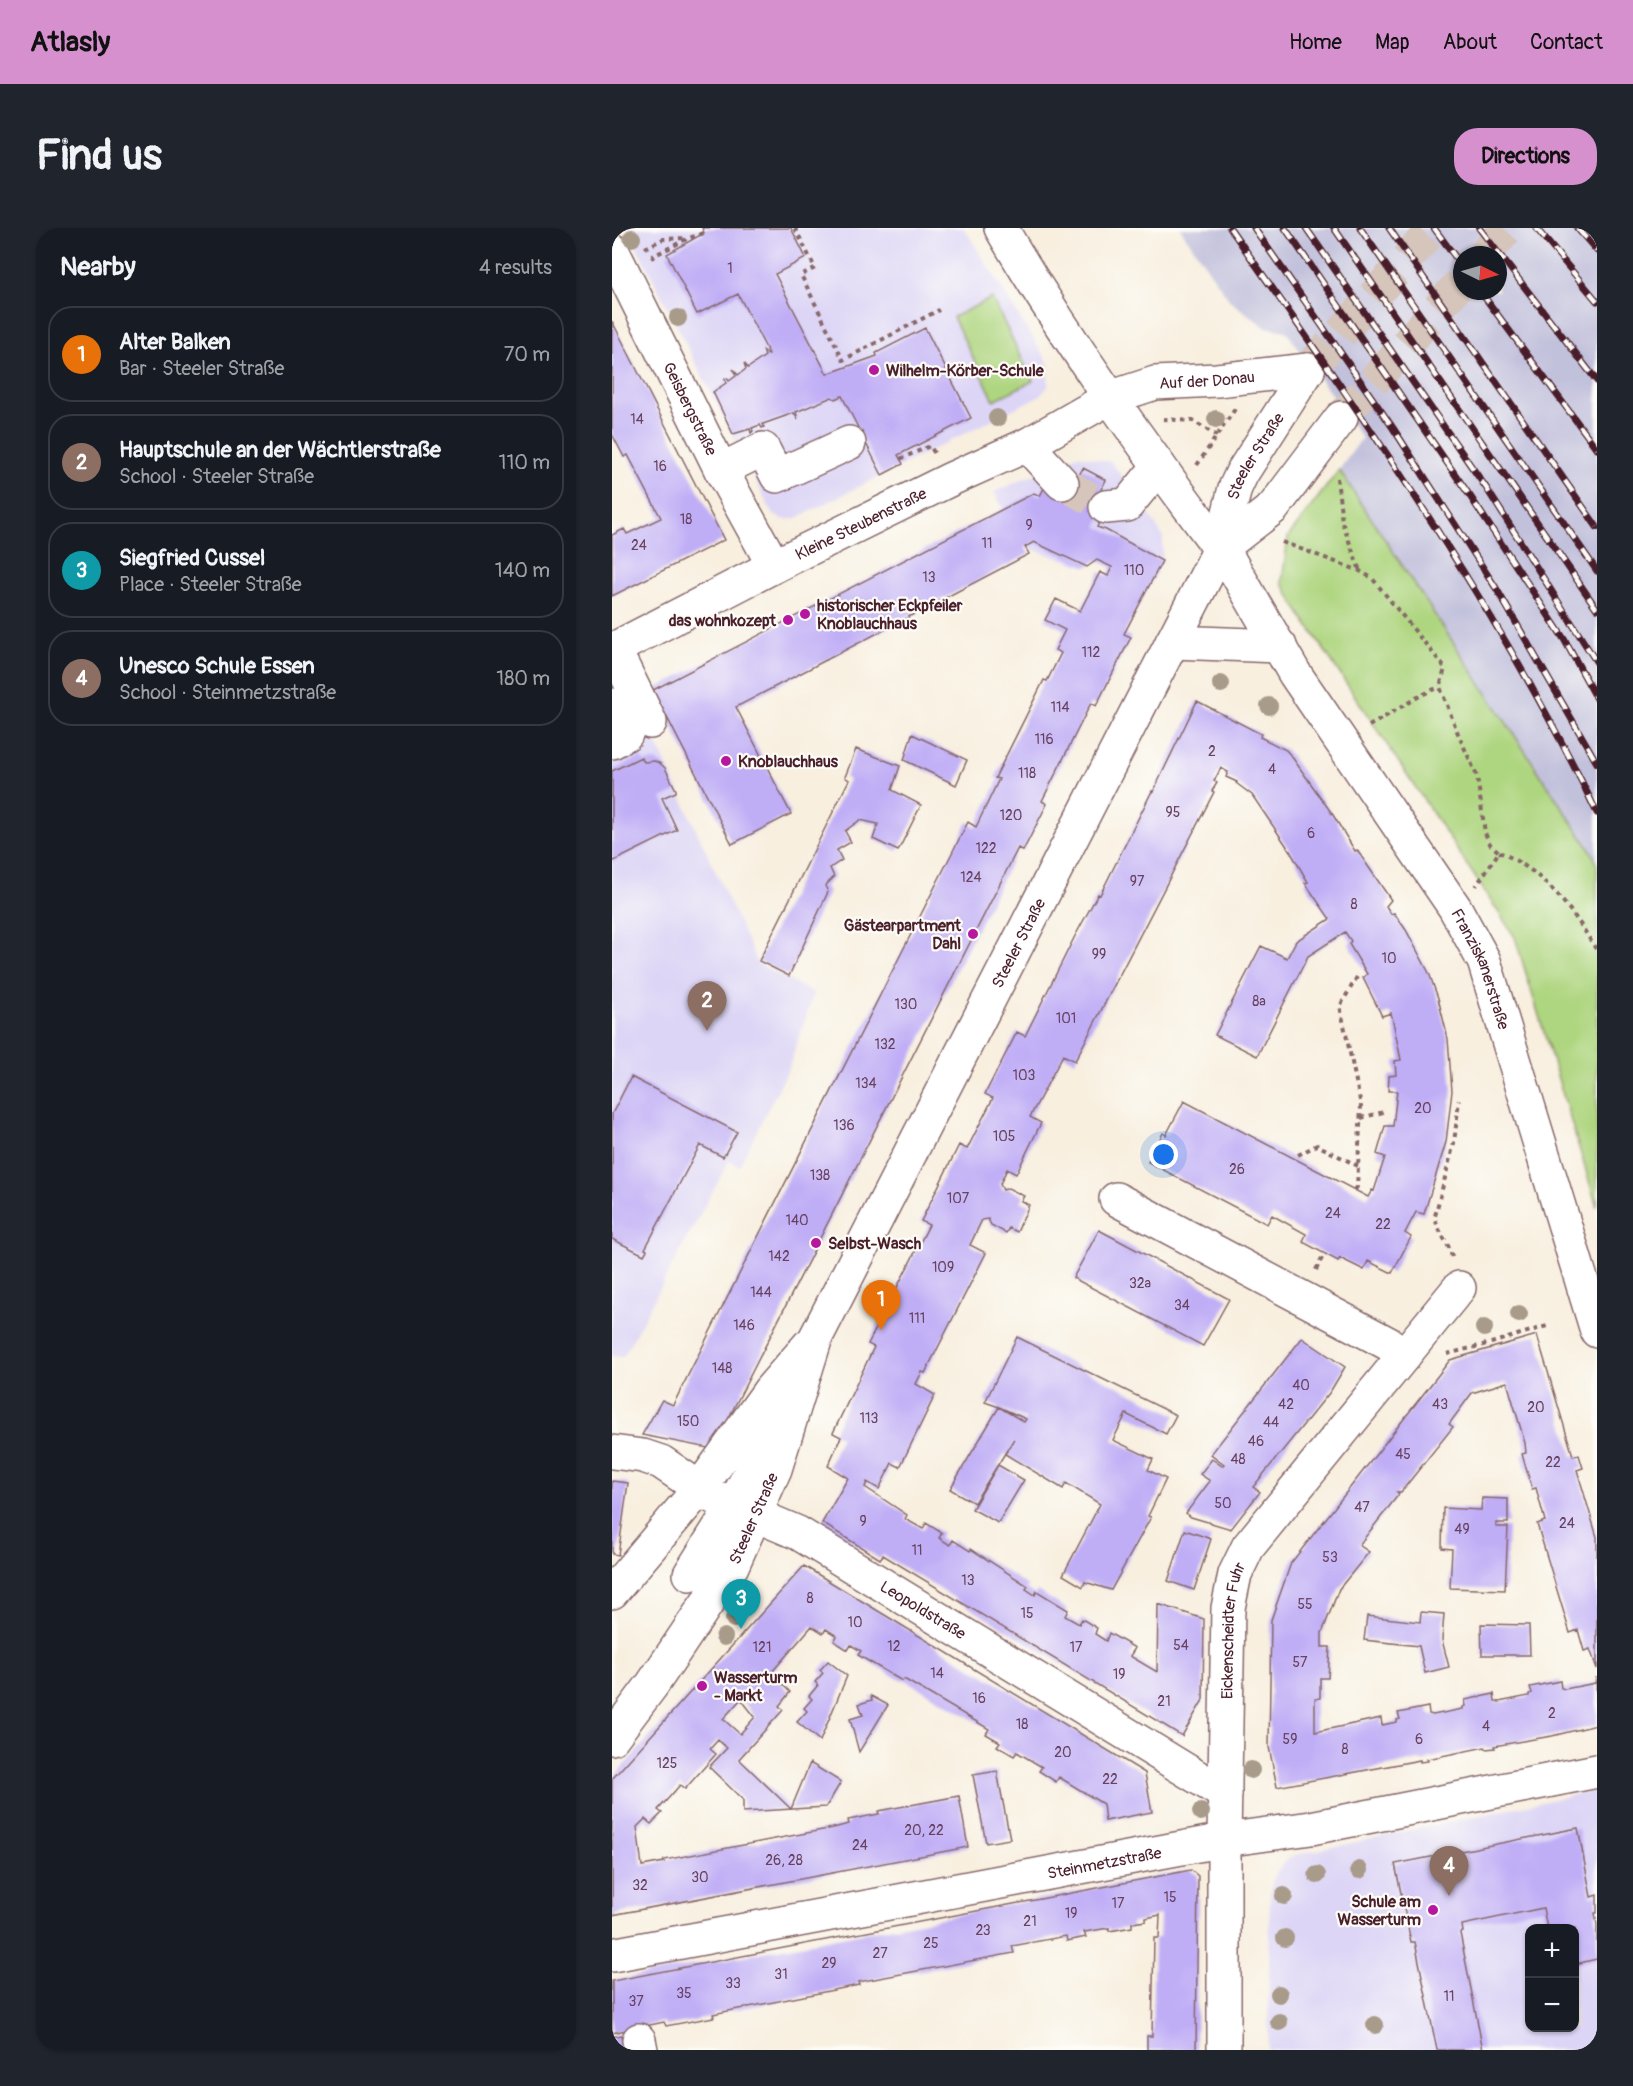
<!DOCTYPE html>
<html lang="en">
<head>
<meta charset="utf-8">
<style>
  :root { --surface:#171b24; --page:#20242c; --text:#f1f3f6; --muted:#9ea1a6; --line:#363941; --accent:#d690ce }
  body { margin:0; font-family:Pangolin,sans-serif; background:var(--page); color:var(--text) }
  .controls { position:absolute; right:18px; bottom:18px; display:grid; overflow:hidden; border-radius:12px; box-shadow:0 2px 4px #0004 }
  .controls button { width:54px; height:54px; display:grid; place-items:center; padding:0; border:0; border-bottom:2px solid var(--line); background:var(--surface); color:var(--text); font:30px sans-serif }
  .compass { position:absolute; left:841px; top:18px; width:54px; height:54px; border-radius:50%; background:var(--surface); box-shadow:0 2px 4px #0004; rotate:95deg }
  .you { position:absolute; left:552px; top:927px; width:21px; height:21px; margin:-15px; border:4px solid #fff; border-radius:50%; background:#1a73e8; box-shadow:0 0 0 9px #1a73e833 }
  .badge { display:grid; place-items:center; width:39px; height:39px; border-radius:50%; background:var(--accent); color:#fff; font-size:20px; font-weight:700 }
  .pin { position:absolute; translate:-50% -50px; filter:drop-shadow(0 2px 3px #0008) }
  .pin::after { content:''; position:absolute; top:32px; width:21px; height:18px; background:inherit; clip-path:polygon(0 0,100% 0,50% 100%) }
  .list { margin:0; padding:0; list-style:none }
  h2 { display:flex; justify-content:space-between; align-items:center; height:78px; margin:0; padding:0 24px; font-size:26px }
  h2 small { font-size:20px; font-weight:400; color:var(--muted) }
  .list li { display:grid; grid-template-columns:39px 1fr auto; gap:18px; align-items:center; box-sizing:border-box; height:96px; margin:0 12px 12px; padding:0 12px; border:2px solid var(--line); border-radius:24px }
  .list b { display:block; font-size:22px; white-space:nowrap }
  .list p { margin:0; font-size:20px; white-space:nowrap; color:var(--muted) }
  .list em { font-size:20px; font-style:normal; color:var(--muted) }
  .map { position:relative; flex:none; width:985px; height:1822px; overflow:hidden; border-radius:24px }
  header { display:flex; align-items:center; gap:36px; box-sizing:border-box; height:84px; padding:0 30px; background:var(--accent); color:#111 }
  header strong { font-size:28px }
  nav { display:flex; gap:33px; margin-inline-start:auto; font-size:21px }
  .intro { display:flex; align-items:center; justify-content:space-between; box-sizing:border-box; height:144px; padding:0 36px }
  h1 { margin:0; font-size:42px }
  .button { padding:15px 27px; border-radius:24px; background:var(--accent); color:#111; font-size:21px; font-weight:700 }
  main { display:flex; gap:36px; padding:0 36px }
  aside { flex:1; background:var(--surface); border-radius:24px; box-shadow:0 2px 4px #0004 }
  .map>svg:first-child { display:block }
</style>
</head>
<body>
<header>
<strong>Atlasly</strong>
<nav><a>Home</a><a>Map</a><a>About</a><a>Contact</a></nav>
</header>
<div class="intro"><h1>Find us</h1><a class="button">Directions</a></div>
<main>
<aside>
<h2>Nearby<small>4 results</small></h2>
<ul class="list">
<li><span class="badge" style="background:#e8710a">1</span><div><b>Alter Balken</b><p>Bar · Steeler Straße</p></div><em>70 m</em></li>
<li><span class="badge" style="background:#8d6e63">2</span><div><b>Hauptschule an der Wächtlerstraße</b><p>School · Steeler Straße</p></div><em>110 m</em></li>
<li><span class="badge" style="background:#0f9aa8">3</span><div><b>Siegfried Cussel</b><p>Place · Steeler Straße</p></div><em>140 m</em></li>
<li><span class="badge" style="background:#8d6e63">4</span><div><b>Unesco Schule Essen</b><p>School · Steinmetzstraße</p></div><em>180 m</em></li>
</ul>
</aside>
<div class="map">
<svg width="985" height="1822" viewBox="0 0 985 1822">
  <rect width="100%" height="100%" fill="#fdfcf7"/>
  <filter id="ink" filterUnits="userSpaceOnUse"><feTurbulence type="fractalNoise" baseFrequency=".0167" numOctaves="2"/><feDisplacementMap in="SourceGraphic" scale="12" xChannelSelector="R" yChannelSelector="G"/><feConvolveMatrix kernelMatrix="1 2 1 2 8 2 1 2 1" color-interpolation-filters="sRGB"/></filter>
  <filter id="wash" filterUnits="userSpaceOnUse"><feTurbulence type="fractalNoise" baseFrequency=".008" numOctaves="4" result="noise"/><feDisplacementMap in="SourceGraphic" scale="24" xChannelSelector="R" yChannelSelector="G"/><feGaussianBlur stdDeviation="1.35" result="paint"/><feColorMatrix in="noise" values="0 0 0 0 0 0 0 0 0 0 0 0 0 0 0 0 0 1.4 0 .05"/><feComposite in="paint" operator="in"/></filter>
  <g filter="url(#wash)">
    <rect width="100%" height="100%" fill="#f8efdf"/>
    <path fill="#ddd5f6" fill-rule="evenodd" d="M15,0H352L437,136L436,159L427,168L183,291H171L161,287Z
      M466,227L499,234L530,274L551,309L550,333L494,302L475,339L413,319L382,264Z
      M22,466L146,736L202,765L176,842L127,938L117,933L11,1129L0,1128V477Z
      M985,1562V1822H656L658,1663L663,1645L679,1628ZM918,1700H963V1800H918Z"/>
    <path fill="#c2c1dc" fill-rule="evenodd" d="M568,0H985V638L980,626L727,242L750,210L674,103L653,99L618,73ZM850,27H886V63H850Z"/>
    <path fill="#aed57f" stroke="#7c7a55" stroke-width="1.5" d="M380,70L421,153L382,172L341,89Z
      M727,242L981,626L985,638V979L903,709L685,381L670,354L676,309Z"/>
    <g id="blocks">
      <path fill="#bfadf6" fill-rule="evenodd" d="M90,0H179L194,30L163,46L215,146L265,128L264,125L313,100L359,190L286,227L291,236L270,247L230,168L223,171L220,169L184,184L186,192L182,185L151,196L152,199L150,200L148,197L140,200L141,203L139,205L138,201L121,206L101,164L114,155L113,151L115,150L117,153L124,148L121,141L126,147L134,141L132,135L136,140L153,128L151,122L156,127L157,126L126,66L85,86L55,26L92,5Z
        M0,93L112,312L0,368V307L12,301L15,306L49,290L16,227L12,229L0,206Z
        M471,240L494,252L488,263L500,269L485,299L494,302L550,333L512,406L519,409L484,478L479,475L430,573L435,576L411,623L406,620L101,1221L30,1207L50,1172L61,1177L342,621L356,594L364,599L387,551L383,550L432,452L435,453L449,425L443,422L453,402L433,392L444,371L468,383L488,344L496,348L500,339L485,332L475,339L422,314L413,319L417,326L124,479L179,586L120,616L41,462L422,265L428,268L436,252L465,251Z
        M585,473L649,506L648,509L674,522L680,529L721,587L743,623L745,622L779,672L774,678L779,686L782,685L794,702L817,745L826,770L836,811L840,863L834,914L812,986L804,984L793,1005L799,1009L780,1045L756,1033L752,1042L728,1030L726,1033L691,1014L694,1006L660,987L655,996L536,934L551,905L554,907L572,873L756,969L760,962L762,963L773,929L765,926L773,898H781L785,863H776L777,848L784,847L783,833L789,832L781,793L779,785L770,788L751,750L755,746L737,716L739,713L733,704L696,728L645,828L603,807L649,718L675,730L684,713L718,691L693,655L696,654L678,623L640,567L624,555L625,554L614,549L616,544L609,540L602,553L605,555L600,563L602,564L463,833L451,827L418,889L429,895L404,946L395,941L388,956L391,962L396,960L412,968L409,973L417,977L405,1004L397,1000L394,1005L379,997L376,991L370,992L358,1017L374,1025L313,1145L310,1144L304,1156L323,1167L288,1239L280,1235L267,1261L255,1254L253,1259L295,1287L293,1291L311,1301L314,1295L330,1305L327,1310L338,1317L341,1312L358,1323L359,1321L416,1358L414,1361L423,1367L425,1363L456,1382L453,1388L467,1396L470,1391L485,1400L483,1406L494,1413L497,1405L523,1420L518,1428L545,1444L546,1376L592,1391L591,1472L570,1508L271,1327L268,1331L210,1295L236,1250L216,1238L229,1209L221,1205L262,1119L256,1116L317,997L309,993L347,917L355,921L381,870L373,866L405,804L413,808L462,710L486,666L488,667L540,563L541,564Z
        M300,506L355,532L344,557L292,532Z
        M244,521L288,538L280,562L309,577L286,623L261,611L266,596L248,592L233,603L239,614L225,622L230,632L218,640L222,649L213,658L216,664L177,748L147,733L232,562L237,552L233,549Z
        M29,529L32,534L43,533L49,536L53,540L64,562V564L50,570L65,602L0,634V543Z
        M19,849L125,904L111,929L88,917L33,1021L35,1022L32,1027L0,1011V886Z
        M487,1002L617,1071L591,1118L461,1050Z
        M925,1107L961,1228L967,1227L971,1240L965,1242L985,1309V1441L978,1421L972,1423L966,1402L958,1405L925,1296L933,1293L924,1260L920,1261L910,1226L914,1225L913,1215L895,1154L860,1165L837,1196L841,1199L789,1264H785L787,1266L747,1317L757,1324L727,1361L710,1405V1419H718L716,1450H708V1470L703,1471V1504L769,1490L770,1497L785,1494V1492L788,1491L786,1485L816,1479L817,1486L821,1487L851,1481V1479L854,1478L853,1472L882,1466L883,1473L887,1474L917,1468V1466L920,1465L918,1459L948,1453L949,1460L953,1461L983,1455L984,1449L985,1497L940,1508L882,1518L883,1520L874,1521L873,1519L815,1531L816,1533L808,1534V1532L665,1559L657,1519L659,1392L679,1335L838,1132Z
        M405,1109L564,1187L554,1206L514,1186L501,1212L541,1231L536,1242L554,1251L536,1288L539,1289L499,1362L473,1354L471,1359L451,1347L488,1276L454,1255L451,1261L393,1226L402,1211L362,1275L338,1261L387,1179L412,1194L414,1191L387,1179L373,1174Z
        M690,1110L733,1139L718,1164L641,1259L648,1264L619,1301L579,1289L574,1285L598,1253L588,1246L600,1231L610,1238L612,1236L599,1226Z
        M386,1237L412,1252L386,1295L360,1281Z
        M0,1253L16,1255L6,1327L0,1326Z
        M870,1270L896,1271V1295H884V1299H896L893,1362L838,1360L840,1321L830,1320L831,1280L869,1282Z
        M573,1302L599,1311L582,1362L556,1353Z
        M192,1338L533,1545L540,1584L493,1593L491,1576L447,1549L444,1554L427,1543L430,1539L405,1524L402,1528L385,1518L388,1514L374,1506L377,1501L292,1451L290,1453L246,1427L249,1423L239,1417L236,1422L222,1413L225,1408L214,1401L211,1405L200,1398L159,1445L178,1464L167,1478L171,1482L127,1531L179,1581L198,1535L229,1554L214,1579L131,1584V1572L97,1539L115,1520L106,1512L98,1521L104,1526L73,1561L68,1557L46,1582L50,1585L39,1596L33,1591L25,1599L30,1638L52,1634V1632L221,1600L237,1596L236,1592L267,1586L266,1583L347,1568L356,1619L0,1687V1551ZM129,1471L143,1489L128,1506L111,1491Z
        M809,1384L832,1386L830,1412L837,1439L813,1445L807,1418L752,1412L755,1388L808,1394Z
        M869,1396L917,1397L918,1427H870Z
        M216,1433L235,1448L208,1513L185,1494L195,1483L192,1480L200,1471L197,1468L206,1457L203,1454L211,1445L208,1442Z
        M259,1468L276,1477L247,1524L238,1491L251,1487L247,1476L260,1472Z
        M385,1543L398,1611L374,1615L361,1547Z
        M966,1600L979,1669L985,1667V1685H983L985,1697V1731L963,1736V1700H935L931,1680L850,1697L851,1704L848,1705L871,1822H825L803,1714H799L783,1636Z
        M579,1642L586,1648L584,1822H535V1808H540L542,1710H547L548,1687L534,1690V1693L520,1695V1699L497,1703V1700L472,1704L474,1709L455,1713L454,1708L400,1718L402,1725L246,1754L247,1757L101,1786L102,1789L54,1798L52,1794L0,1805V1753Z
        M9,1807L12,1822H0V1809Z"/>
    </g>
  </g>
  <g filter="url(#ink)">
    <use href="#blocks" fill-opacity="0" stroke="#87686a" stroke-width="1.5"/>
    <g fill="none" stroke-linecap="round" stroke-linejoin="round">
      <path stroke="#d5c5bb" stroke-width="33" stroke-dasharray="33 16" stroke-linecap="butt" d="M450,255L494,279"/>
      <path stroke="#d5c5bb" stroke-width="33" stroke-dasharray="33 16" stroke-linecap="butt" d="M872,27L896,0
        M696,142L822,0
        M729,190L850,53"/>
      <defs>
        <g id="minor">
          <path id="s1" d="M389,0C453,110 527,212 603,314L613,325L683,446L843,680L872,733L985,1103"/>
          <path id="s2" d="M0,22L109,242L162,338"/>
          <path d="M415,217L450,255"/>
          <path d="M109,242L151,221L165,248L237,215"/>
          <path d="M494,279L515,277L547,238"/>
          <path d="M560,414L668,418"/>
          <path d="M2,421L38,494"/>
          <path id="s3" d="M0,422L162,338L339,251L415,217L497,170L543,155L605,152L696,142"/>
          <path d="M0,477L14,506L0,514"/>
          <path d="M504,971L777,1116L792,1128"/>
          <path id="s4" d="M0,1224L31,1228L49,1234L99,1268L186,1305L613,1566"/>
          <path d="M78,1346L121,1278L175,1175"/>
          <path id="s5" d="M0,1727L612,1612L699,1600L985,1543"/>
          <path d="M27,1812L29,1822"/>
          <path id="s6" d="M612,1822V1612L616,1380L623,1346L636,1319L847,1060"/>
        </g>
        <g id="major">
          <path d="M608,321L661,280L729,190"/>
          <path d="M0,1364L88,1260L158,1162L197,1117"/>
          <path id="s7" d="M0,1510L40,1457L120,1338L163,1241L204,1109L608,321L623,260L630,245L696,142"/>
        </g>
      </defs>
      <use href="#minor" stroke="#87686a" stroke-width="36"/>
      <use href="#major" stroke="#87686a" stroke-width="36"/>
      <path stroke="#87686a" stroke-width="4" stroke-dasharray="4.5 4.5" stroke-linecap="butt" d="M183,0L203,40L189,47L231,132L327,82
        M33,20L51,11L75,10
        M42,31L41,28L77,10L92,5
        M551,191L581,193L605,208
        M288,231L318,218L323,226
        M585,237L623,181
        M725,250L730,294L748,343
        M670,314L748,343L760,350L833,440L828,459L847,508L865,548L873,605L878,616L887,624L864,658
        M757,498C781,485 803,468 828,459
        M887,624C932,643 961,682 985,723
        M749,890L775,883
        M686,927L705,917L746,938
        M743,962L745,959L749,877L728,778L745,749
        M840,1029C837,1014 825,1004 823,988L842,915L847,872
        M704,1042L712,1026
        M835,1126L879,1115L935,1098"/>
      <use href="#minor" stroke="#fff" stroke-width="33"/>
      <use href="#major" stroke="#fff" stroke-width="33"/>
      <defs>
        <path id="rail" d="M618,0C750,188 886,377 985,585
          M642,0L781,200L884,360L985,535
          M673,0L858,268L952,411L985,471
          M694,0L875,261L985,435
          M722,0L985,381
          M748,0L985,343
          M777,0L985,299
          M822,0L850,38
          M867,0L985,153
          M924,0L985,73
          M965,0L985,23
          M868,63L985,221"/>
      </defs>
      <use href="#rail" stroke="#4a1f2b" stroke-width="7"/>
      <use href="#rail" stroke="#fdfcf7" stroke-width="4.5" stroke-dasharray="14" stroke-linecap="butt"/>
    </g>
    <g fill="#a99b8a">
      <circle cx="20" cy="10" r="9"/>
      <circle cx="66" cy="90" r="9"/>
      <circle cx="385" cy="190" r="9"/>
      <circle cx="604" cy="191" r="9"/>
      <circle cx="609" cy="456" r="9"/>
      <circle cx="657" cy="478" r="9"/>
      <circle cx="907" cy="1086" r="9"/>
      <circle cx="872" cy="1100" r="9"/>
      <circle cx="122" cy="1391" r="9"/>
      <circle cx="112" cy="1409" r="9"/>
      <circle cx="639" cy="1542" r="9"/>
      <circle cx="589" cy="1584" r="9"/>
      <circle cx="747" cy="1642" r="9"/>
      <circle cx="705" cy="1647" r="9"/>
      <circle cx="672" cy="1668" r="9"/>
      <circle cx="673" cy="1710" r="9"/>
      <circle cx="667" cy="1766" r="9"/>
      <circle cx="667" cy="1794" r="9"/>
      <circle cx="763" cy="1797" r="9"/>
    </g>
  </g>
  <g fill="#b5179e" stroke="#fdfcf7" stroke-width="2">
    <circle cx="262" cy="142" r="6"/>
    <circle cx="193" cy="386" r="6"/>
    <circle cx="176" cy="392" r="6"/>
    <circle cx="114" cy="533" r="6"/>
    <circle cx="361" cy="706" r="6"/>
    <circle cx="204" cy="1015" r="6"/>
    <circle cx="90" cy="1458" r="6"/>
    <circle cx="821" cy="1682" r="6"/>
  </g>
  <g text-anchor="middle" stroke-width="4.5" stroke-linejoin="round" paint-order="stroke">
    <g font-size="14" fill="#67425e">
      <text x="118" y="45">1</text>
      <text x="25" y="196">14</text>
      <text x="48" y="243">16</text>
      <text x="74" y="296">18</text>
      <text x="417" y="302">9</text>
      <text x="375" y="320">11</text>
      <text x="27" y="322">24</text>
      <text x="522" y="347">110</text>
      <text x="317" y="354">13</text>
      <text x="479" y="429">112</text>
      <text x="448" y="484">114</text>
      <text x="432" y="516">116</text>
      <text x="600" y="528">2</text>
      <text x="660" y="546">4</text>
      <text x="415" y="550">118</text>
      <text x="561" y="589">95</text>
      <text x="399" y="592">120</text>
      <text x="699" y="610">6</text>
      <text x="374" y="625">122</text>
      <text x="359" y="654">124</text>
      <text x="525" y="658">97</text>
      <text x="742" y="681">8</text>
      <text x="487" y="731">99</text>
      <text x="777" y="735">10</text>
      <text x="647" y="778">8a</text>
      <text x="294" y="781">130</text>
      <text x="454" y="795">101</text>
      <text x="273" y="821">132</text>
      <text x="412" y="852">103</text>
      <text x="254" y="860">134</text>
      <text x="811" y="885">20</text>
      <text x="232" y="902">136</text>
      <text x="392" y="913">105</text>
      <text x="625" y="946">26</text>
      <text x="208" y="952">138</text>
      <text x="346" y="975">107</text>
      <text x="721" y="990">24</text>
      <text x="185" y="997">140</text>
      <text x="771" y="1001">22</text>
      <text x="167" y="1033">142</text>
      <text x="331" y="1044">109</text>
      <text x="528" y="1060">32a</text>
      <text x="149" y="1069">144</text>
      <text x="570" y="1082">34</text>
      <text x="305" y="1095">111</text>
      <text x="132" y="1102">146</text>
      <text x="110" y="1145">148</text>
      <text x="689" y="1162">40</text>
      <text x="674" y="1181">42</text>
      <text x="828" y="1181">43</text>
      <text x="924" y="1184">20</text>
      <text x="257" y="1195">113</text>
      <text x="76" y="1198">150</text>
      <text x="659" y="1199">44</text>
      <text x="644" y="1218">46</text>
      <text x="791" y="1231">45</text>
      <text x="626" y="1236">48</text>
      <text x="941" y="1239">22</text>
      <text x="611" y="1280">50</text>
      <text x="750" y="1284">47</text>
      <text x="251" y="1298">9</text>
      <text x="955" y="1300">24</text>
      <text x="850" y="1306">49</text>
      <text x="305" y="1327">11</text>
      <text x="718" y="1334">53</text>
      <text x="356" y="1357">13</text>
      <text x="198" y="1375">8</text>
      <text x="693" y="1381">55</text>
      <text x="415" y="1390">15</text>
      <text x="243" y="1399">10</text>
      <text x="569" y="1422">54</text>
      <text x="282" y="1423">12</text>
      <text x="150" y="1424">121</text>
      <text x="464" y="1424">17</text>
      <text x="688" y="1439">57</text>
      <text x="325" y="1450">14</text>
      <text x="507" y="1451">19</text>
      <text x="367" y="1475">16</text>
      <text x="552" y="1478">21</text>
      <text x="940" y="1490">2</text>
      <text x="410" y="1501">18</text>
      <text x="874" y="1503">4</text>
      <text x="678" y="1516">59</text>
      <text x="807" y="1516">6</text>
      <text x="733" y="1526">8</text>
      <text x="451" y="1529">20</text>
      <text x="55" y="1540">125</text>
      <text x="498" y="1556">22</text>
      <text x="312" y="1607">20, 22</text>
      <text x="248" y="1622">24</text>
      <text x="172" y="1637">26, 28</text>
      <text x="88" y="1654">30</text>
      <text x="28" y="1662">32</text>
      <text x="558" y="1674">15</text>
      <text x="506" y="1680">17</text>
      <text x="459" y="1690">19</text>
      <text x="418" y="1698">21</text>
      <text x="371" y="1707">23</text>
      <text x="319" y="1720">25</text>
      <text x="268" y="1730">27</text>
      <text x="217" y="1740">29</text>
      <text x="169" y="1751">31</text>
      <text x="121" y="1760">33</text>
      <text x="72" y="1770">35</text>
      <text x="837" y="1773">11</text>
      <text x="24" y="1778">37</text>
    </g>
    <g font-size="16" font-weight="bold" fill="#4a1f2b" stroke="#fdfcf7" text-anchor="start">
      <text x="274" y="148">Wilhelm-Körber-Schule</text>
      <text x="205" y="383">historischer Eckpfeiler<tspan x="205" dy="18">Knoblauchhaus</tspan></text>
      <text x="164" y="398" text-anchor="end">das wohnkozept</text>
      <text x="126" y="539">Knoblauchhaus</text>
      <text x="349" y="703" text-anchor="end">Gästearpartment<tspan x="349" dy="18">Dahl</tspan></text>
      <text x="216" y="1021">Selbst-Wasch</text>
      <text x="102" y="1455">Wasserturm<tspan x="102" dy="18">- Markt</tspan></text>
      <text x="809" y="1679" text-anchor="end">Schule am<tspan x="809" dy="18">Wasserturm</tspan></text>
    </g>
    <g font-size="16" fill="#4a1f2b" stroke="#fdfcf7">
      <text dy="6" stroke="none"><textPath href="#s3" startOffset="658">Auf der Donau</textPath></text>
      <text dy="6" stroke="none"><textPath href="#s2" startOffset="177">Geisbergstraße</textPath></text>
      <text dy="6" stroke="none"><textPath href="#s7" startOffset="1440">Steeler Straße</textPath></text>
      <text dy="6" stroke="none"><textPath href="#s3" startOffset="279">Kleine Steubenstraße</textPath></text>
      <text dy="6" stroke="none"><textPath href="#s7" startOffset="897">Steeler Straße</textPath></text>
      <text dy="6" stroke="none"><textPath href="#s1" startOffset="885">Franziskanerstraße</textPath></text>
      <text dy="6" stroke="none"><textPath href="#s7" startOffset="262">Steeler Straße</textPath></text>
      <text dy="6" stroke="none"><textPath href="#s4" startOffset="352">Leopoldstraße</textPath></text>
      <text dy="6" stroke="none"><textPath href="#s6" startOffset="420">Eickenscheidter Fuhr</textPath></text>
      <text dy="6" stroke="none"><textPath href="#s5" startOffset="501">Steinmetzstraße</textPath></text>
    </g>
  </g>
</svg>
<div class="controls">
<button>+</button>
<button>−</button>
</div>
<svg class="compass" viewBox="-18 -18 36 36"><path d="M0-13l5 13h-10z" fill="#e53935"/><path d="M0 13l5-13h-10z" fill="#9ea1a6"/></svg>
<div class="you"></div>
<div class="pin badge" style="left:269px;top:1102px;background:#e8710a">1</div>
<div class="pin badge" style="left:95px;top:803px;background:#8d6e63">2</div>
<div class="pin badge" style="left:129px;top:1401px;background:#0f9aa8">3</div>
<div class="pin badge" style="left:837px;top:1668px;background:#8d6e63">4</div>
</div>
</main>
</body>
</html>
